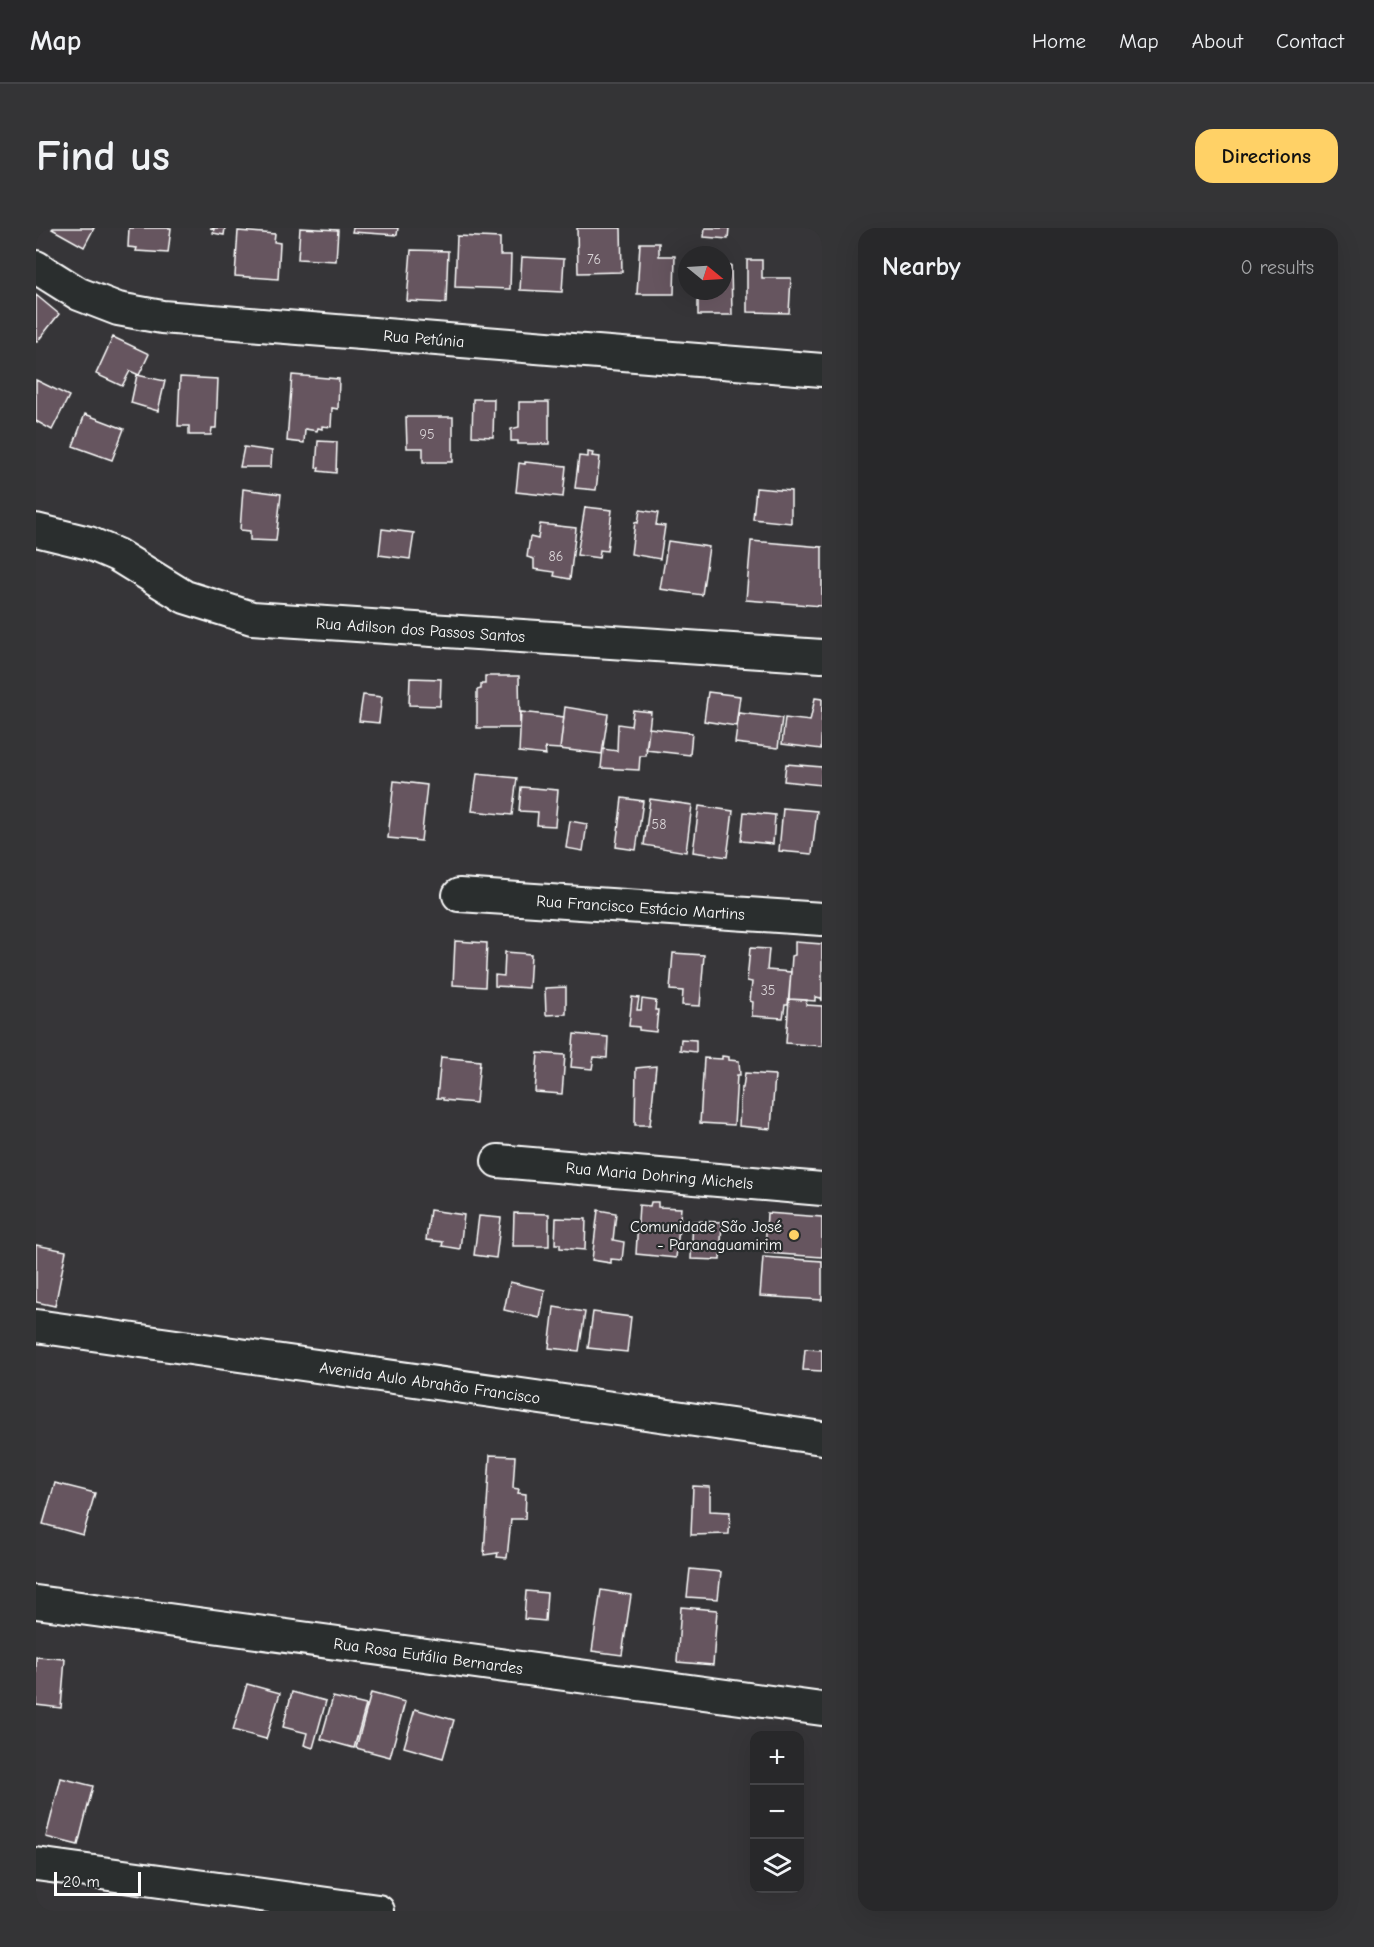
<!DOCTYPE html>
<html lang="en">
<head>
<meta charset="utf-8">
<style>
  :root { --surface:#28282a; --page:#343436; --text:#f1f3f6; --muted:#a5a6a8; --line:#444447; --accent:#ffd166 }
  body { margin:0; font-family:"Comic Neue",sans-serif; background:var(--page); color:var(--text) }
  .controls { position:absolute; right:18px; bottom:18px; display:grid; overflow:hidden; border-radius:12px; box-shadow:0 6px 24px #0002 }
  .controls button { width:54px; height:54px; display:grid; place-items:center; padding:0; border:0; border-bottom:2px solid var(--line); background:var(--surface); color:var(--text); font:30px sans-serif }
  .compass { position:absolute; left:642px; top:18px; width:54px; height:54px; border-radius:50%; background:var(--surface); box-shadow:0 6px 24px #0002; rotate:108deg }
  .scale { position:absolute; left:18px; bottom:15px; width:87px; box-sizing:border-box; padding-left:6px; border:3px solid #fff; border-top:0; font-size:16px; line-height:21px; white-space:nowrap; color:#fff; -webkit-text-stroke:4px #2a2d2e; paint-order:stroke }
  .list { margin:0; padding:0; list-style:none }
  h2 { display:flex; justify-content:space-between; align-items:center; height:78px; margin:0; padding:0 24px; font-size:26px }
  h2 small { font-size:20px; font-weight:400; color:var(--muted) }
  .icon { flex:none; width:33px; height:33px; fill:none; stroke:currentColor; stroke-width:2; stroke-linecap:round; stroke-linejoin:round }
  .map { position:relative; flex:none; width:786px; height:1683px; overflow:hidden; border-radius:18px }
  header { display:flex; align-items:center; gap:36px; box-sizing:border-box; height:84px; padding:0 30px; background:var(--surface); border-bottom:2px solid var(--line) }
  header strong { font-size:28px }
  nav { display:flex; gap:33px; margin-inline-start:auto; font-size:21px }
  .intro { display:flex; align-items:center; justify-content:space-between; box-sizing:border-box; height:144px; padding:0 36px }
  h1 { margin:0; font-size:42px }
  .button { padding:15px 27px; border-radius:18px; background:var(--accent); color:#111; font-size:21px; font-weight:700 }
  main { display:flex; gap:36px; padding:0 36px }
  aside { flex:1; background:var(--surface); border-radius:18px; box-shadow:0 6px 24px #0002 }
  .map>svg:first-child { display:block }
</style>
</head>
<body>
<header>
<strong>Map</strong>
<nav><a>Home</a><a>Map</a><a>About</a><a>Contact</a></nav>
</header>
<div class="intro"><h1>Find us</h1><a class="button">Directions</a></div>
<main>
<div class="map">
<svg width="786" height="1683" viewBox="0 0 786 1683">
  <rect width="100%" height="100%" fill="#363538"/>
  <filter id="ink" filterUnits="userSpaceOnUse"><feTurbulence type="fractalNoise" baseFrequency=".0167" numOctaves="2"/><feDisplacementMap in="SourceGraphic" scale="12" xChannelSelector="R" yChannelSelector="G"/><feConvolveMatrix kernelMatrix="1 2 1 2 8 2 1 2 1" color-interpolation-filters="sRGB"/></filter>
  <g filter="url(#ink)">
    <path fill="#66555e" stroke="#fff" stroke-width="1.5" d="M17,0H58L48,19L16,1Z
      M93,0H135L132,25L100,23L101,20L92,19Z
      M174,0H189L188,7L177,5L178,1Z
      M264,0L302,2L300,33L262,31Z
      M317,0H362L361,7L316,4Z
      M541,0H585L586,44L542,45Z
      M669,0H693L692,11L668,9Z
      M202,3L239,6L238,14L244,15L242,51L199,48Z
      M421,8L464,10V27H475L474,61L419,59Z
      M604,15H623V28H639L638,66H601Z
      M375,22L412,23L410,75L371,73Z
      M486,29L528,31L526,64L484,62Z
      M711,32H726V50H755L753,85L711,84Z
      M687,37H695L696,87H662V63H687Z
      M0,67L23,86L1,114H0Z
      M77,109L113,126L103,147L94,143L86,158L60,146Z
      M101,147L129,153L122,183L95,175Z
      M256,147L303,151L302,181L296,180L295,199L286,198V201L282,200L281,203L269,201L268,215L251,213Z
      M144,149L182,151L180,200H176L175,207H153V198H142Z
      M0,152L33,168L16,202L0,193Z
      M437,171H458L457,209L436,208Z
      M483,174H513V216H482V213H475V201L483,199Z
      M49,186L88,201L76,232L37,218Z
      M370,189H417V234H387V220H371Z
      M282,213L301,214L300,245L282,243L283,240H280Z
      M208,219L236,223L235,239H204Z
      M552,224L557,225L556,228L564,229L560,262L539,260L543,228L552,229Z
      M489,234L530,238L527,269L480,264L483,235L489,236Z
      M720,260L755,263V295L717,291Z
      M207,261L245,266L240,313L214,312V303L204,302Z
      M549,279L576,282L571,323L564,322L563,330L541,327Z
      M604,282L622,285L620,297L629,298L624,331L595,326L599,294L602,295Z
      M504,296L540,300L534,351L518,348L519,344L498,341V331L491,329L494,309L502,311Z
      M346,301L378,305L374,331L343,327Z
      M632,313L673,319L666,367L624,361Z
      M715,313L786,319V378L710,372Z
      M449,448H483L484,500H441V462L445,461V456H449Z
      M374,450L405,451L404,478L373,477Z
      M672,464L704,468L700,498L668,493Z
      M327,467L346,469L343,495L323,493Z
      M779,470L786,471L785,521L746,516L749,490L774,493Z
      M529,479L572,486L566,526L524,521Z
      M597,482L615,484L610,528H604L603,542L565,540L567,521L581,523L582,496L595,498Z
      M485,484L528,489L524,521L509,520L510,527L483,524Z
      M703,485L746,490L742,520L699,515Z
      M613,500L656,505L654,527L610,522Z
      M750,536L786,539L785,557L748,553Z
      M441,546L481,550L476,587L436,583Z
      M358,553L391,557L385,613L352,610Z
      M485,559L522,562L519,598L501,597L502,584L483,583Z
      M586,570L607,573L600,622L580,619Z
      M614,571L656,577L650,624L608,617Z
      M663,578L697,583L691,629L657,624Z
      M747,580L781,583L776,626L743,623Z
      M708,584L739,587L737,616L705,613Z
      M534,593L551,596L547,623L530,620Z
      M419,713L451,715L449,759L417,757Z
      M759,714L786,716V773L785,770L779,769V773L753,771L756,728L759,727Z
      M714,720L733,721L731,742L755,744L752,777H749L747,790L716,788L717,774L714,773L716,754L711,753Z
      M469,724L495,726L493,760L459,758V747L468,748Z
      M637,725L668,727L664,778L646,777L647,763L634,762Z
      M530,759V786L510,787L509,760Z
      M596,769L603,770L601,782H605L606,771L620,773L619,782H622L620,804L603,802V799L593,798Z
      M753,771L771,772L770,777L786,778V818L750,815Z
      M538,806L572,809L571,830L558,829L556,841L535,839Z
      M645,811L660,812V824L644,822Z
      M502,825L529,827L526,866L499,864Z
      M686,828L693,829V832L703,833L704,847H701L698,897L664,895L668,830L686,831Z
      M405,829L444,833L440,875L407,872V870H401Z
      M620,838L614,897H599L600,840Z
      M709,845L739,847L735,901L703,898L705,860H707Z
      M615,974H622V979L645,980L640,1030L600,1026L603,977L614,978Z
      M394,982L428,987L424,1021L406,1018L407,1014L390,1012Z
      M562,982L580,985L577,1012L588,1014L586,1032L575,1031V1035L556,1032Z
      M478,985L513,986V1018H477Z
      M731,985L786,989V1029L729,1025Z
      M443,988L465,990L460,1030L438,1027Z
      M520,990L550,991L549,1022L524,1020V1016H519Z
      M657,993L686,994L684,1032L655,1031Z
      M0,1017L30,1023L19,1078L0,1074Z
      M727,1029L786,1033V1072L724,1068Z
      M474,1054L509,1062L504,1090L468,1082Z
      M518,1079L549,1084L543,1123L513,1120Z
      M557,1084L595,1089L591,1124L552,1120Z
      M769,1121L786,1122V1143L767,1142Z
      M454,1227L479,1228L477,1260L483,1261L482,1265L490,1266L489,1291H475L471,1330L461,1329L462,1325L448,1327Z
      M19,1255L59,1265L47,1307L7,1296Z
      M657,1258L674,1259V1283L694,1284L693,1306L655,1307Z
      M654,1341L685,1344L682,1371L651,1369Z
      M565,1362L595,1367L586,1427L556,1423Z
      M490,1363L511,1365L509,1393L488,1391Z
      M645,1379L681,1382L677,1437L641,1434Z
      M0,1429L29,1431L25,1480L0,1477Z
      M211,1456L244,1465L230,1511L197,1502Z
      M256,1464L290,1473L277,1520L268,1517L271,1505L247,1499Z
      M335,1465L369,1474L354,1529L320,1520Z
      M297,1469L330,1477L318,1520L285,1511Z
      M379,1481L418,1492L407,1530L368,1519Z
      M25,1550L57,1558L42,1617L10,1609Z"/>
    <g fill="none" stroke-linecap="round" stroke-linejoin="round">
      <defs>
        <g id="minor">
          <path id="s1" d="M0,39L43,66L82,81L126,89L786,142"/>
          <path id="s2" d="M0,302L53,315L81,327L149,369L216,390L786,428"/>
          <path id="s3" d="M423,667L786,691"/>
          <path id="s4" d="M462,933L786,961"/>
          <path id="s5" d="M0,1098L786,1210"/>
          <path id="s6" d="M0,1374L786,1481"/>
          <path d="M0,1636L342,1683"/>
        </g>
      </defs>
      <use href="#minor" stroke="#fff" stroke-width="36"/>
      <use href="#minor" stroke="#2a2d2e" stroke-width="32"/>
    </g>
  </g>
  <circle fill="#ffd166" stroke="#2a2d2e" stroke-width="2" cx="758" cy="1007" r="6"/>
  <g text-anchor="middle" stroke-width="4.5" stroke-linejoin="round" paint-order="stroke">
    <g font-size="14" fill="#d9d4d7">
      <text x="558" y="36">76</text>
      <text x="391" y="211">95</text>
      <text x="520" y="333">86</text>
      <text x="623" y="601">58</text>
      <text x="732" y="767">35</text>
    </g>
    <g font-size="16" fill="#fff" stroke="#2a2d2e">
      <text dy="6" stroke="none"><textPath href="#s1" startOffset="400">Rua Petúnia</textPath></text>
      <text dy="6" stroke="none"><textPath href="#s2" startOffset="404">Rua Adilson dos Passos Santos</textPath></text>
      <text dy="6" stroke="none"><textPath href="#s3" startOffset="182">Rua Francisco Estácio Martins</textPath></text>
      <text dy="6" stroke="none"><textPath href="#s4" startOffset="162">Rua Maria Dohring Michels</textPath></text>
      <text dy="6" stroke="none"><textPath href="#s5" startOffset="398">Avenida Aulo Abrahão Francisco</textPath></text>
      <text dy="6" stroke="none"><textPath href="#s6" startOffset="396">Rua Rosa Eutália Bernardes</textPath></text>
    </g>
    <g font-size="16" fill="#fff" stroke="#2a2d2e" text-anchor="end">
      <text x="746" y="1004">Comunidade São José<tspan x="746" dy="18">- Paranaguamirim</tspan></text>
    </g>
  </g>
</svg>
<div class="controls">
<button>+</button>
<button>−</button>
<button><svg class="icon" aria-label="layers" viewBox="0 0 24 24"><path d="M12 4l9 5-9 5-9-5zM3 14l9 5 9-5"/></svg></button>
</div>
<svg class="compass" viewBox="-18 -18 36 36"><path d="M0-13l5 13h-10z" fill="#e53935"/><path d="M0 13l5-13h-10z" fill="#a5a6a8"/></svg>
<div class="scale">20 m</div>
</div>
<aside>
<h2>Nearby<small>0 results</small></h2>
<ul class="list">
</ul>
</aside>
</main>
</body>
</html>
